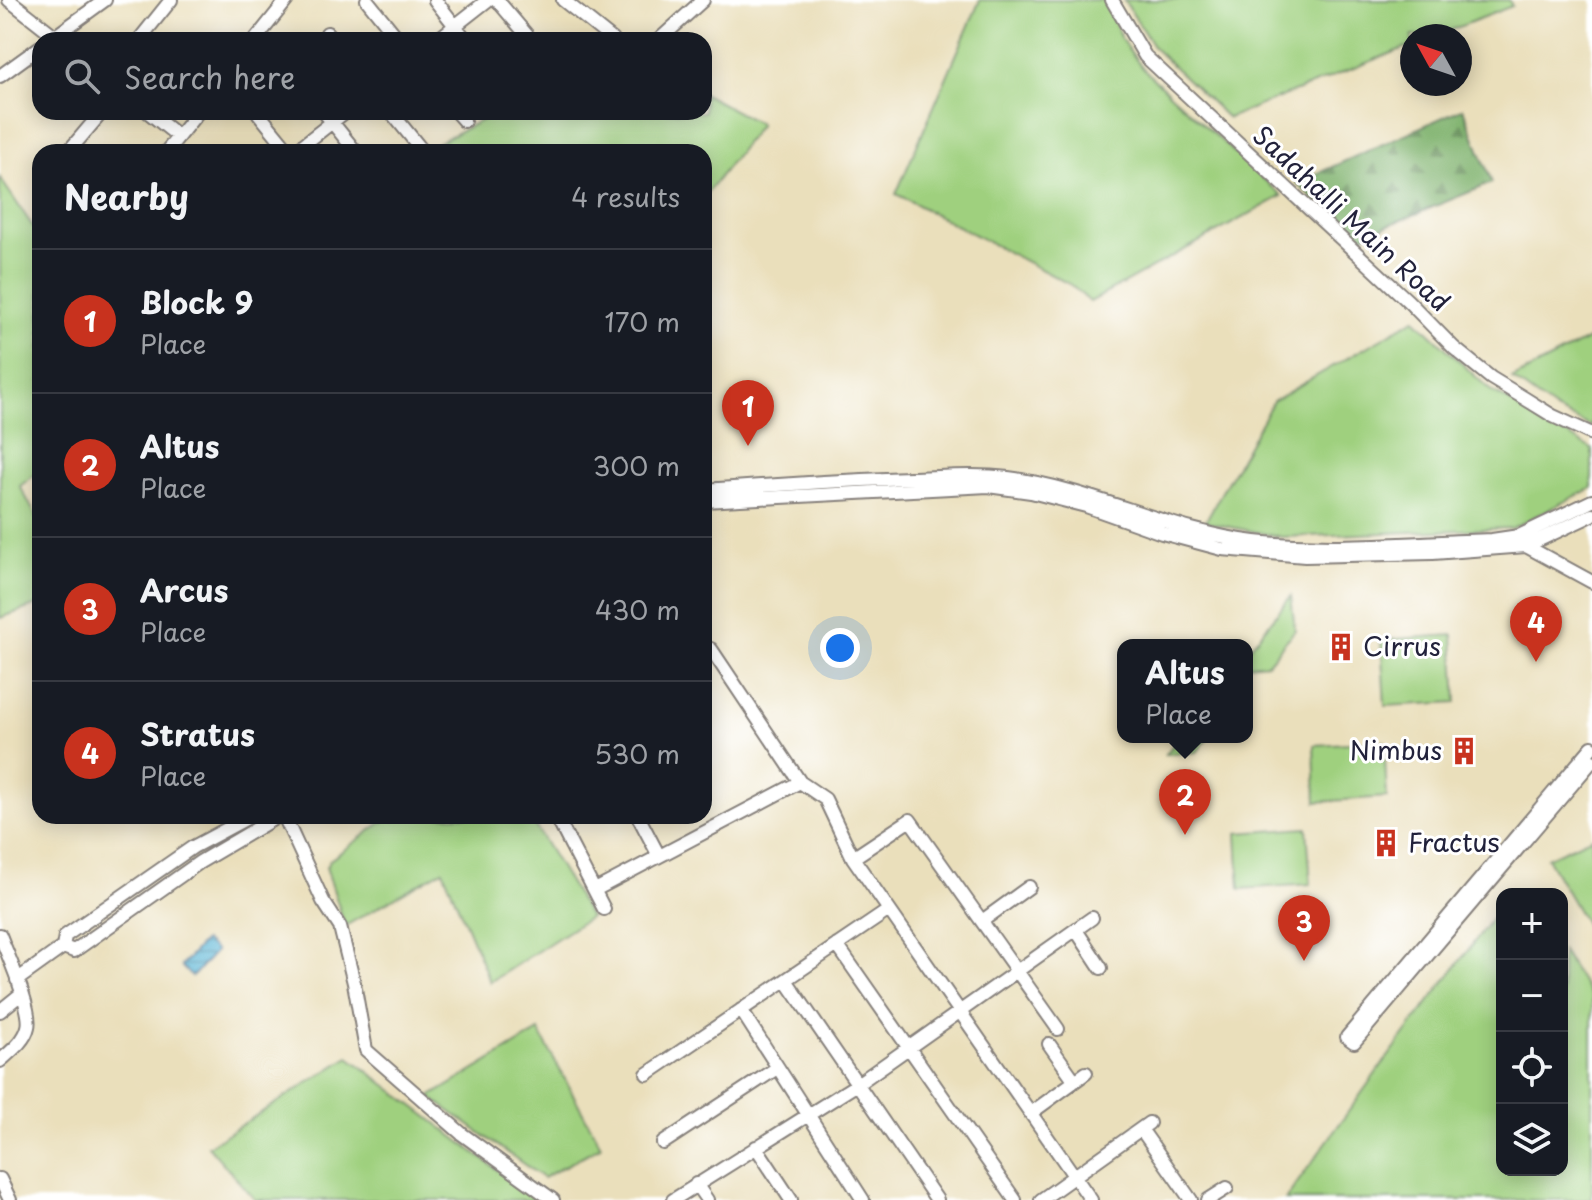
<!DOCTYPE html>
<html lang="en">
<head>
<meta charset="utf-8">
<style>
  :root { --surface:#171b24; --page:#242831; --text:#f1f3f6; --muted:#9ea1a6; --line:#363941; --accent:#c8321e }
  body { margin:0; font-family:"Playpen Sans",sans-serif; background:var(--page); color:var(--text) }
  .controls { position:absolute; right:24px; bottom:24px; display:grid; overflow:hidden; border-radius:16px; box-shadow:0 4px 20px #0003 }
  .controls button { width:72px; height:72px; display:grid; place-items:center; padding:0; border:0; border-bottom:2px solid var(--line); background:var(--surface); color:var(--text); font:40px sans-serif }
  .compass { position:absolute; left:1400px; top:24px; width:72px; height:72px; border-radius:50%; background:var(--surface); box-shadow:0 4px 20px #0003; rotate:310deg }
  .you { position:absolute; left:840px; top:648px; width:28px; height:28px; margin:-20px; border:6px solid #fff; border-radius:50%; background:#1a73e8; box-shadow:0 0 0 12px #1a73e833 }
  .badge { display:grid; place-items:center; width:52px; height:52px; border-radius:50%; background:var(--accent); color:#fff; font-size:26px; font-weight:700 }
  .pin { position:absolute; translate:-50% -66px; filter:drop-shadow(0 2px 4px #0008) }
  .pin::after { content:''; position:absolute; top:42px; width:28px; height:24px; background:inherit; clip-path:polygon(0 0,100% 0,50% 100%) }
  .popup { position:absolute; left:1117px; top:639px; width:136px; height:104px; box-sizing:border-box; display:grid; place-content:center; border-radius:16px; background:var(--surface); filter:drop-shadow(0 2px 6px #0005); font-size:26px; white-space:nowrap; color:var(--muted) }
  .popup b { font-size:30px; color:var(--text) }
  .popup::after { content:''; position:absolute; left:50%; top:100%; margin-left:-16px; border:16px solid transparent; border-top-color:var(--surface) }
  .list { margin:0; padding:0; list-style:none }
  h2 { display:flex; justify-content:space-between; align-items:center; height:104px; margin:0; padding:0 32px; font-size:34px }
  h2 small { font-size:26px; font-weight:400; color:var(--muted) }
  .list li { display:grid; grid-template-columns:52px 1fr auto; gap:24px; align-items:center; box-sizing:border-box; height:144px; padding:0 32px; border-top:2px solid var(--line) }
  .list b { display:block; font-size:30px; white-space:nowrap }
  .list p { margin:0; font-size:26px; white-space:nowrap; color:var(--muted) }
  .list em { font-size:26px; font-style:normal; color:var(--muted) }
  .icon { flex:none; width:44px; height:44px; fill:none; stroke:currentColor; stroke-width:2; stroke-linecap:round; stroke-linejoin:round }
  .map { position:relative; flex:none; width:1592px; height:1200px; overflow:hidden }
  .search { position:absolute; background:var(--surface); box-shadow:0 4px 20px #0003; left:32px; top:32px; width:680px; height:88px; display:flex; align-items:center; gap:20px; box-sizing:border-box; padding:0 28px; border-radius:24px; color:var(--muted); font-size:30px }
  .panel { position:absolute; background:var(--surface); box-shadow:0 4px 20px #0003; left:32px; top:144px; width:680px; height:680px; border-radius:24px }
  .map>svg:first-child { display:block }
</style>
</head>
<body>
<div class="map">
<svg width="1592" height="1200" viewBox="0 0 1592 1200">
  <defs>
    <pattern id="forest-firs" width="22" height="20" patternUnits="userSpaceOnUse" patternTransform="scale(2)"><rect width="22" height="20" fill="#7fb26d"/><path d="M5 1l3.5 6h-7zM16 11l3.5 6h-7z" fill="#68905b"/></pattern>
    <pattern id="water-rules" width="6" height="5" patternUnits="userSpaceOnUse" patternTransform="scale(2)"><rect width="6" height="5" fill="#56b4d4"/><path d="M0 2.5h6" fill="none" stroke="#4792ad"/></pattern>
  </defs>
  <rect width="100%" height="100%" fill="#fff"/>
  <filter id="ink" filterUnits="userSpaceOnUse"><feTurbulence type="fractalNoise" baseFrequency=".0125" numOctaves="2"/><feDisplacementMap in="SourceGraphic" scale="16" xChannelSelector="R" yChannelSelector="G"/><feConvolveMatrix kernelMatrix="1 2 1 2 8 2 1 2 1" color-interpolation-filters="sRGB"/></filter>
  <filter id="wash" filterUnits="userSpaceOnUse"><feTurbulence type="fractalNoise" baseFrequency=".006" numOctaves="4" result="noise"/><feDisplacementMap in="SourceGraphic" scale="32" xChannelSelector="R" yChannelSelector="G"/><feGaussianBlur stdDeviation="1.8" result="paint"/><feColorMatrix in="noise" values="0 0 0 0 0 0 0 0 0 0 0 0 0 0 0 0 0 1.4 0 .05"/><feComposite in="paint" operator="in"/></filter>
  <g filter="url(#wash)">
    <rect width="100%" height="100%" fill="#eadfbb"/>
    <path fill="#9fd07e" stroke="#60795c" stroke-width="2" d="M980,0H1107L1121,39L1146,72L1282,196L1090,302L1071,285L896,194Z
      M1124,0H1509L1512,6L1436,36H1412V45L1228,118L1154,48Z
      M704,94L760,124L704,197V152H420L497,112H704Z
      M0,178L40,237V471L20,486L40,523V604L0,618Z
      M1415,319L1491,391L1592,449V488L1512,528L1282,537L1205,522L1273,401Z
      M1592,337V427L1557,411L1512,379Z
      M1291,596L1295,630L1268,663L1247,665V651Z
      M1453,635L1457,702L1385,706L1381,640Z
      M1179,737H1209L1197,752L1166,754Z
      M1384,741L1387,797L1316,802L1314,745Z
      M382,816H529L590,917L490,982L443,870L345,926L326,867L330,860L385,820Z
      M1307,828L1311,884L1240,889L1237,833Z
      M1592,837V935L1547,858Z
      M1502,905V1170H1562V951L1592,997V1200H1285L1379,1069Z
      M539,1031L601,1146L543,1178L430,1097Z
      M349,1057L537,1200H255L208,1146Z"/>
    <path fill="url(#forest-firs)" stroke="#506a54" stroke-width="2" d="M1463,108L1492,183L1357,238L1296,183Z"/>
    <path fill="url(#water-rules)" stroke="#3c6b88" stroke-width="2" d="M204,941L216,951L192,977L181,966Z"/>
  </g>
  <g filter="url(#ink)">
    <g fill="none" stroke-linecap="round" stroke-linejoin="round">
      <defs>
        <path id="minor" d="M9,0L60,40
          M367,0L399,40
          M435,0L466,40
          M497,0L531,40
          M563,0L613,40
          M1112,0L1145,56L1408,301L1454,348L1491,378L1524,398L1553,416L1592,434
          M327,33L332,40
          M50,40L105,0
          M139,40L171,0
          M255,40L287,0
          M437,40L488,0
          M659,40L703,0
          M0,76L40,47
          M148,112L178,136
          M324,112L356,152
          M391,112L421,149
          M456,112L464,121
          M259,114L290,152
          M68,152L102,112
          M166,152L198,112
          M294,152L345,112
          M704,490C773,485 842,480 911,478C943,477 976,474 1008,478C1093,489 1170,532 1255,542C1333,551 1414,542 1492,540L1519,536L1592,501
          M704,501L988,486L1031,492L1086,506L1162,533L1222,549L1305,556L1433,553L1526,546L1592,515
          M1526,546L1592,582
          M711,649L800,782L825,799L853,858L1091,1200
          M1592,747L1347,1037L1354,1042L1592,761
          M284,816L323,901L340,927L354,983L366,1050L462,1134L553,1200
          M556,816L604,909
          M638,816L659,856
          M853,858L910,820L1058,1029
          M595,890L800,782
          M982,921L1029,887
          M1076,930L1101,968
          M0,935C7,954 33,1010 28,1027C25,1041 10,1052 0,1061
          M837,945L1015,1200
          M63,947L74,951L200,862L278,816
          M17,980L63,947L65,936L193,847L251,816
          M786,980L937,1200
          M741,1010L863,1200
          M0,1011L21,994
          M1049,1044L1075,1081
          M647,1074L889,910
          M1031,1113L1086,1073
          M1141,1129L1191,1200
          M663,1143L777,1068
          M756,1147L791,1200
          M0,1179L10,1200
          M696,1184L707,1200
          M673,1200L856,1085L1092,918
          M1041,1200L1149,1123
          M1208,1200L1227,1188"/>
      </defs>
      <use href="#minor" stroke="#86807b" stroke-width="16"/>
      <use href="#minor" stroke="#fff" stroke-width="12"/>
    </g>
  </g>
  <defs>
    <symbol id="building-bare" viewBox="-9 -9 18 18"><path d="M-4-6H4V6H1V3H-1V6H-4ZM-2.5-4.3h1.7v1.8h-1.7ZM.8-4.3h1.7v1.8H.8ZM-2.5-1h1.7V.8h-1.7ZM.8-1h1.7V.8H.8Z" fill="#c8321e" stroke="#fff" stroke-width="2.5" paint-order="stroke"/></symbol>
  </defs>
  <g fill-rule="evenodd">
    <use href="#building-bare" x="1321" y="627" width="40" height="40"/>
    <use href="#building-bare" x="1444" y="731" width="40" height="40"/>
    <use href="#building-bare" x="1366" y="823" width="40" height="40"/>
  </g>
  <g text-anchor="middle" stroke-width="6" stroke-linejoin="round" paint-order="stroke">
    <g font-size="26" fill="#22223b" stroke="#fff">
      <text transform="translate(1351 219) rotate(43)" y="9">Sadahalli Main Road</text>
    </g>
    <g font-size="26" fill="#22223b" stroke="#fff" text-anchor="start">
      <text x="1363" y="656">Cirrus</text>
      <text x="1442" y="760" text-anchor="end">Nimbus</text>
      <text x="1408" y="852">Fractus</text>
    </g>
  </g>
</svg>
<div class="controls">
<button>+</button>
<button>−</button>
<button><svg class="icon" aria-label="locate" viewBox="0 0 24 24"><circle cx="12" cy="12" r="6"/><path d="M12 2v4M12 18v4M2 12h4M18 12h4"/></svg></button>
<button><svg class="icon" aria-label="layers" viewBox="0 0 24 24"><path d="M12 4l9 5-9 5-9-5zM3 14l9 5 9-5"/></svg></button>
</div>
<svg class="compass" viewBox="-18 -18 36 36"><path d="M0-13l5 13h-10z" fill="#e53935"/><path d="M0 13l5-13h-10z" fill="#9ea1a6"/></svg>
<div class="you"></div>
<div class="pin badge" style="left:748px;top:446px">1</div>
<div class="pin badge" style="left:1185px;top:835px">2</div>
<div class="popup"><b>Altus</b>Place</div>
<div class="pin badge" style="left:1304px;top:961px">3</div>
<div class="pin badge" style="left:1536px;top:662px">4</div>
<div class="search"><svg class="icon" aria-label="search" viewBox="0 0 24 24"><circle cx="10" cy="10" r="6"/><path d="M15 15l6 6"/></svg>Search here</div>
<section class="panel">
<h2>Nearby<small>4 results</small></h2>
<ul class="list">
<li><span class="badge">1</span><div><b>Block 9</b><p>Place</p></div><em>170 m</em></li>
<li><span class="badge">2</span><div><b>Altus</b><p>Place</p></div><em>300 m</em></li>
<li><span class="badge">3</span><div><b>Arcus</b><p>Place</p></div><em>430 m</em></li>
<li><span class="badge">4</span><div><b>Stratus</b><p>Place</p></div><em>530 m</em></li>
</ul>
</section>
</div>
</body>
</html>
